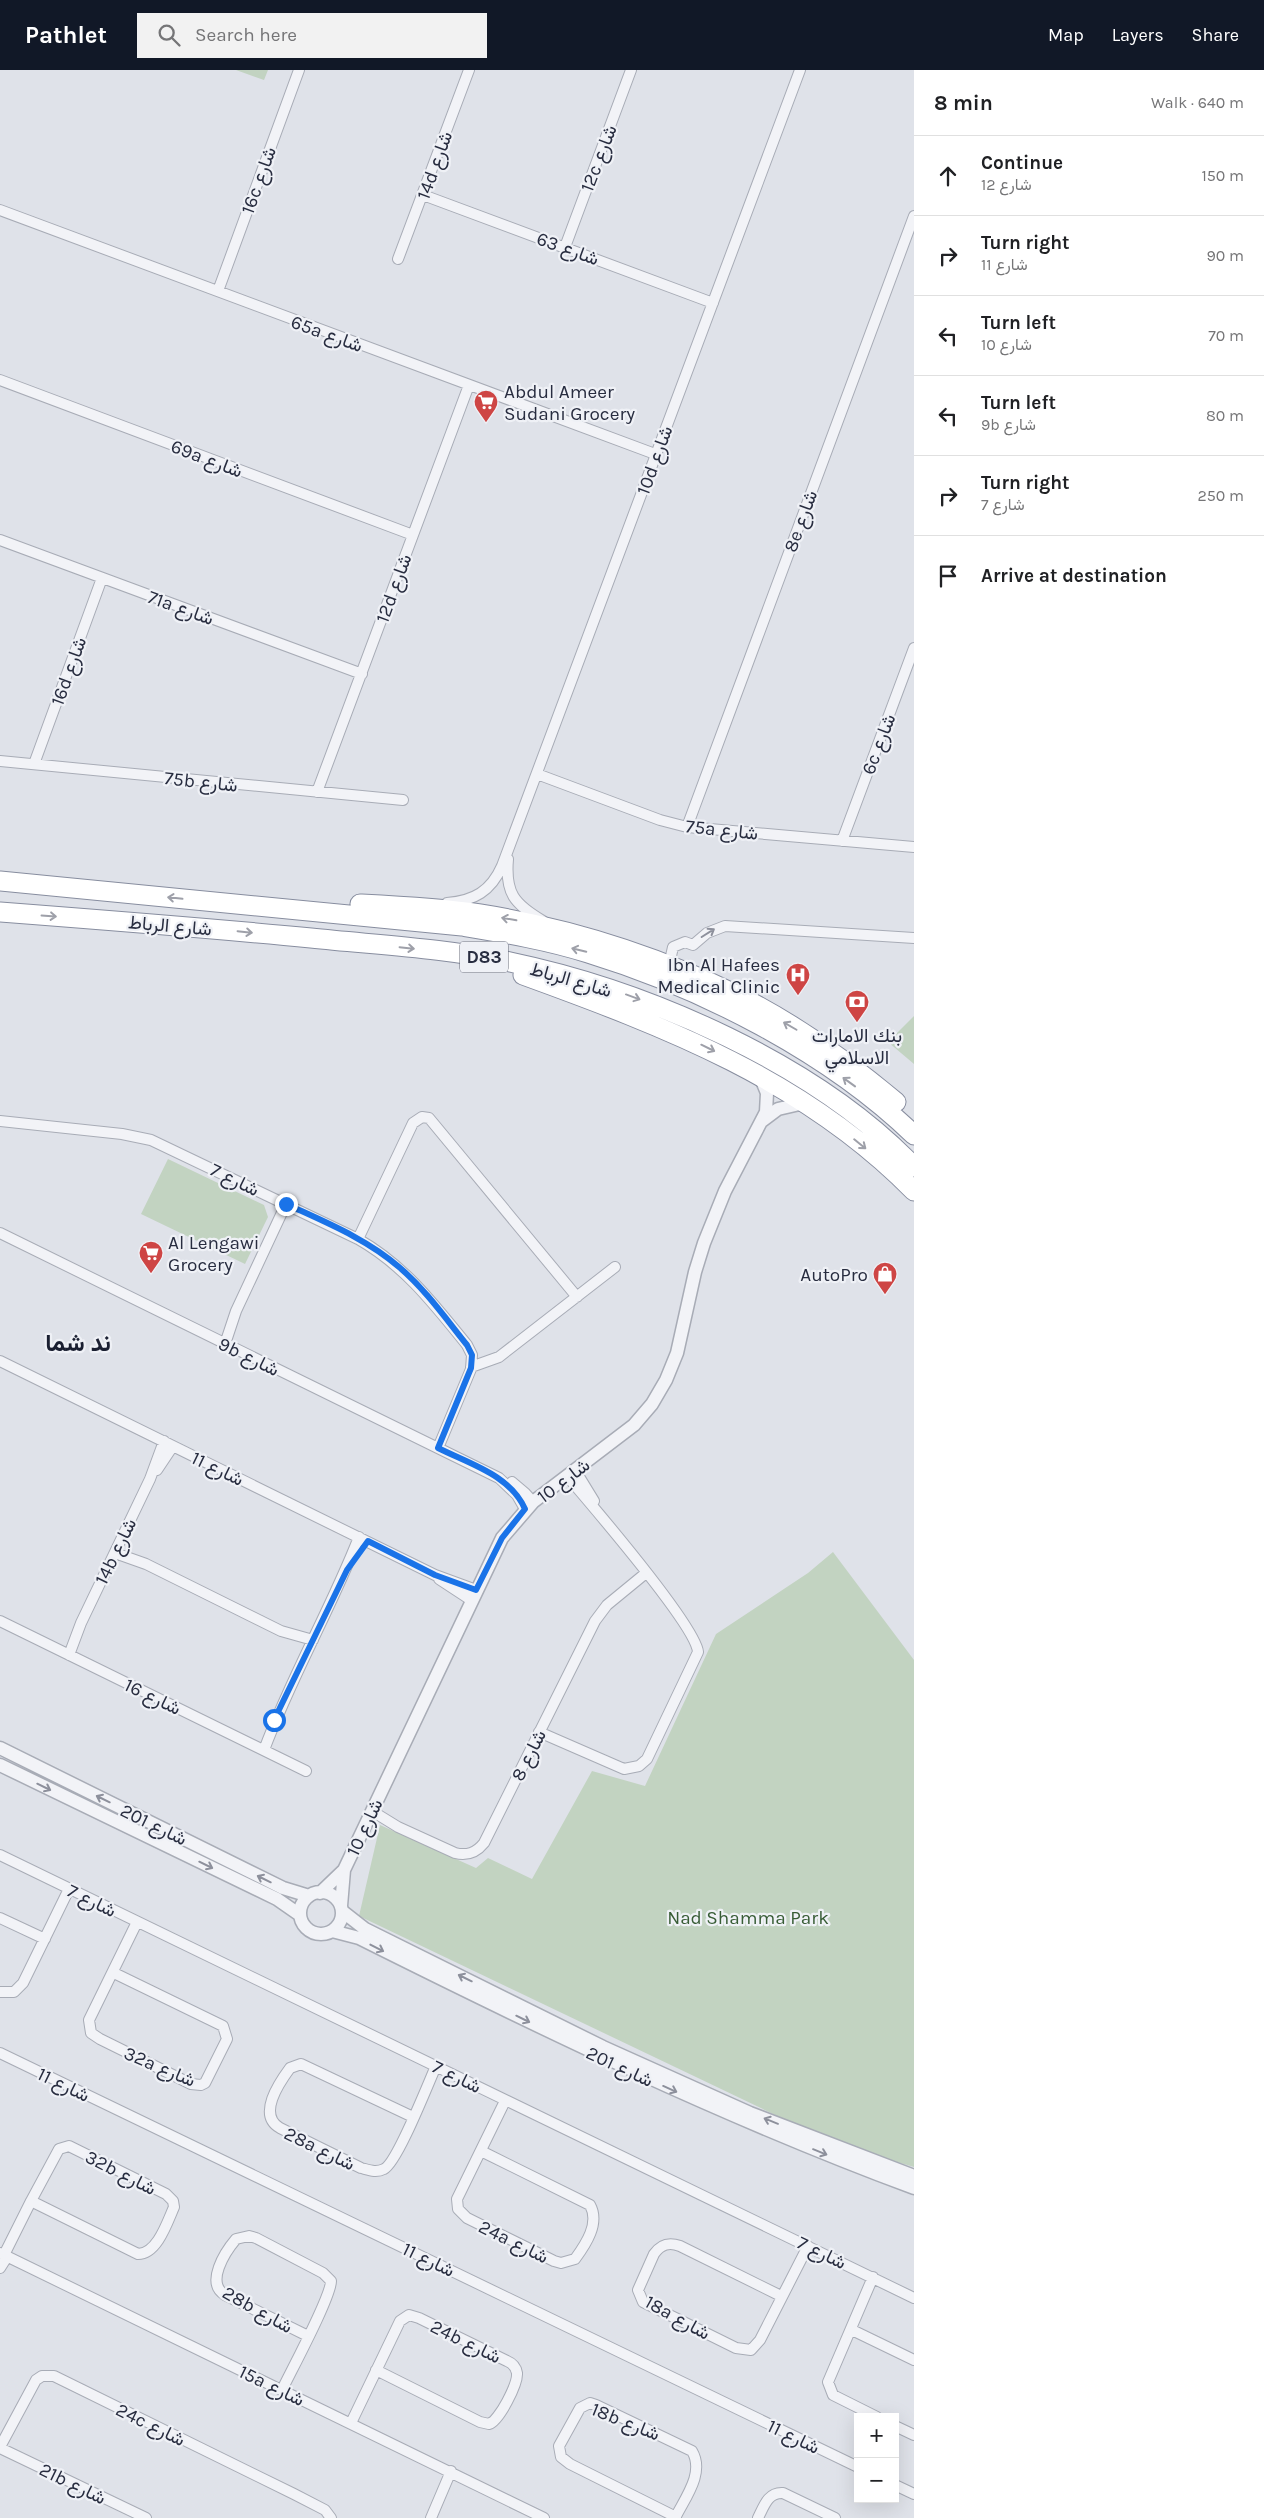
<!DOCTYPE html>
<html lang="en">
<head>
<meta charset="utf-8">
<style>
  :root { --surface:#fff; --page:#f2f2f2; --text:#202124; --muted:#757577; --line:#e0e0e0; --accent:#111827 }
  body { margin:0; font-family:Karla,Vazirmatn,sans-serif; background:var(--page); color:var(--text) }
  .controls { position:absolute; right:15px; bottom:15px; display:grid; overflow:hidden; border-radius:0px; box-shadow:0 5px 20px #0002 }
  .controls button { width:45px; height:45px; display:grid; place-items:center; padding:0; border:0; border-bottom:1px solid var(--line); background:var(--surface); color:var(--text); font:25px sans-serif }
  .stop { position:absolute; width:15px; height:15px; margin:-11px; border:4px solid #1a73e8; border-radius:50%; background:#fff }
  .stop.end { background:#1a73e8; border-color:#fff; box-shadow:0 1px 5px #0008 }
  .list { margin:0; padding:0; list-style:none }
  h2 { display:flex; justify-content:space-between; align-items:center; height:65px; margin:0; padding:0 20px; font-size:21px }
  h2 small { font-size:16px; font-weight:400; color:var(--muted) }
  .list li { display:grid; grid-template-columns:32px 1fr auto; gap:15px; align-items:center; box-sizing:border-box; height:80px; padding:0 20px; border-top:1px solid var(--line) }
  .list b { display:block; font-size:19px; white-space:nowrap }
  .list p { margin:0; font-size:16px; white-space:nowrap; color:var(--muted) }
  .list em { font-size:16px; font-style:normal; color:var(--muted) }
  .icon { flex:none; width:28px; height:28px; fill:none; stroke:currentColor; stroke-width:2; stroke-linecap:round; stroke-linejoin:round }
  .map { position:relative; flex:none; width:914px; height:2448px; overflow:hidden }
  header { display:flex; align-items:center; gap:30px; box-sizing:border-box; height:70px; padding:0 25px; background:var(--accent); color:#fff }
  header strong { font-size:24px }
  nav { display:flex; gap:28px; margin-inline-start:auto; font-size:18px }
  .search { width:350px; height:45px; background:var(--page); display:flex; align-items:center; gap:12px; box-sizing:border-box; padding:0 18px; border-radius:0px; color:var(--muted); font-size:19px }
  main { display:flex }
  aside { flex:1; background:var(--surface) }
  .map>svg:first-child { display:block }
</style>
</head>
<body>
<header>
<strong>Pathlet</strong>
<div class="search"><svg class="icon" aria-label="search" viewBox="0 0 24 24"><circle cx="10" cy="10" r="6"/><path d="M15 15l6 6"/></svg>Search here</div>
<nav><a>Map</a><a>Layers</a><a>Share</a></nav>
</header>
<main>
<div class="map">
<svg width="914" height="2448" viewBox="0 0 914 2448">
  <rect width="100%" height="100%" fill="#dfe2e9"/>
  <path fill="#c2d3c1" d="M236,0H268L264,10Z
    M914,946V994L888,972Z
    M168,1089L264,1135L268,1147L245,1194L141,1144Z
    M833,1482L914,1590V2097L836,2074L359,1846L380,1755L476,1798L488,1788L532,1809L592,1701L645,1716L716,1564L808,1503Z"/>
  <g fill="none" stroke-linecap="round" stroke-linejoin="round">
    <defs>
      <path id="minor" d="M423,125L713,233
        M0,140L655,384
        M565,177L631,0
        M398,189L469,0
        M218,221L299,0
        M0,310L413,465
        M0,470L362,604
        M0,691L403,730
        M34,694L102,508
        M537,704L660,750L687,757L914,777
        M317,722L469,315
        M687,757L914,146
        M842,771L914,578
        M508,789C505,823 514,834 543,851
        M447,833C474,831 491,821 502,796L800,0
        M674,899L671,886L673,877L685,872L693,875L707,863L725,856L914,868
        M0,1051L122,1064L151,1070L358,1169C404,1195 434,1234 467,1275L472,1285L471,1299L438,1378
        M0,1163L499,1408L517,1425L525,1439
        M358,1169L413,1053L422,1047L429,1048L577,1227
        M225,1274L236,1241L286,1134
        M0,1291L435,1505L476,1520
        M471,1297L499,1287L615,1197
        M157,1400L173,1376
        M575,1400L594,1431
        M512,1412L525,1423L533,1432
        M115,1483L146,1494L281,1561L313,1570
        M439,1509L471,1530
        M0,1551L306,1701
        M69,1585L81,1553L150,1409L164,1371
        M539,1662L624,1699L639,1696L647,1689L698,1582C696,1556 590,1433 567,1406
        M264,1680C291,1607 331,1539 359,1467
        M372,1741L398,1757L455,1783C467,1786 476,1783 484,1773L595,1551L607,1535L646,1503
        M0,1785L914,2228
        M0,1848L45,1869
        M114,1903L223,1956L227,1969L205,2013L201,2015L191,2014L100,1969L91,1963L89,1950L137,1852
        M0,1922H14L23,1913L69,1819
        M0,1983L858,2397
        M413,2047L301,1994L290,1998C279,2013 257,2045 280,2058L361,2098C369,2100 376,2103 384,2099C397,2093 428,2014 436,1996
        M481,2081L590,2135C600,2153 586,2174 575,2189L561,2193L554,2191L467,2148L458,2139L457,2129L505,2031
        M0,2183L544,2448
        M4,2185L31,2131L138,2184C157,2184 167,2153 174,2137L173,2131L166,2124L69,2076L59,2079L31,2131
        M0,2198L7,2187
        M873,2207L828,2312L833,2325L877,2347
        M781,2226L680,2176C669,2172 661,2174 654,2184L638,2220L643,2232L736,2278L751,2280L760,2270L808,2176
        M852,2260L914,2290
        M282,2320C291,2301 331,2227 331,2211L323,2203L256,2168L249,2166L236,2169C225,2182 205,2213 225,2225L308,2266
        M351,2353L400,2251L409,2245L419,2248L507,2291C512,2293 516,2297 517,2303C518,2314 499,2351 489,2354L480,2352L376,2300
        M895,2356L914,2365
        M0,2377L36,2310L42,2306H54L294,2424L325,2440L331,2448
        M0,2378L146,2448
        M895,2415L914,2424
        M431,2448L451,2401
        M675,2448C685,2428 705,2403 692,2381L596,2335L590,2333L580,2338L559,2376L561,2387L570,2394L676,2447
        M758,2448C764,2436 768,2422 783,2423L835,2448"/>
      <path id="tertiary" d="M762,1051L778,1039L804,1033
        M0,1678L283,1818L309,1826
        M0,1695L277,1829L300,1845
        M300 1843a21 21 0 1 1 42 0a21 21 0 1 1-42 0Z
        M320,1823L344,1800L502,1468L533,1432L634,1355L652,1334L666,1310L677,1283L695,1202L704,1173L725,1121L766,1042L767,1023L760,1006
        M341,1836L344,1800
        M342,1841L365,1859L603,1977L750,2043L914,2106
        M332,1861L359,1868C541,1959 723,2047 914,2118"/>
      <path id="motorway" d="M0,811L462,856C504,863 547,870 588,883C702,918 828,982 914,1065
        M360,834C400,836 441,838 480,844C569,858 659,887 739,926C795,954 848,992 896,1032
        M0,842C104,850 208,858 311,868C377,875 445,878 510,892C648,921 816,994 914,1097
        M523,905C666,957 805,1010 914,1121"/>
    </defs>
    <use href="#minor" stroke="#a8acb6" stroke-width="12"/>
    <use href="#tertiary" stroke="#a8acb6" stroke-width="15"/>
    <use href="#motorway" stroke="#878d9f" stroke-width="21"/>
    <use href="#minor" stroke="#f2f3f7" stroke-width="10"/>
    <use href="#tertiary" stroke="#f2f3f7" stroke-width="12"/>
    <use href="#motorway" stroke="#fff" stroke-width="19"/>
  </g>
  <defs><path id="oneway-shaft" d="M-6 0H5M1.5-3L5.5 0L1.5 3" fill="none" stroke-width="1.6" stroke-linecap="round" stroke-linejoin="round" transform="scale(1.25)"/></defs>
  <g stroke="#9ea0a9">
    <use href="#oneway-shaft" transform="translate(175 828) rotate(-174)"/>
    <use href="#oneway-shaft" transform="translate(49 846) rotate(4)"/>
    <use href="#oneway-shaft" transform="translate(509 849) rotate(-170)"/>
    <use href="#oneway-shaft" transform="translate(245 862) rotate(6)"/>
    <use href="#oneway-shaft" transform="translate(407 878) rotate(6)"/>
    <use href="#oneway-shaft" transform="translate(579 880) rotate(-166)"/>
    <use href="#oneway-shaft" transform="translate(633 927) rotate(20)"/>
    <use href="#oneway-shaft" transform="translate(790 956) rotate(-150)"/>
    <use href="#oneway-shaft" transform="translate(708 978) rotate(26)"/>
    <use href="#oneway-shaft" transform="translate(849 1012) rotate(-144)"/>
    <use href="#oneway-shaft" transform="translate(860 1074) rotate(39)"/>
  </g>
  <g stroke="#8d909c">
    <use href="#oneway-shaft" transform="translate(708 863) rotate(-32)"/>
    <use href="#oneway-shaft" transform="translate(44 1717) rotate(26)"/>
    <use href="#oneway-shaft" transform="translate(103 1729) rotate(-154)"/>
    <use href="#oneway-shaft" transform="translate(206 1795) rotate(26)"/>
    <use href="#oneway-shaft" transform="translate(264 1809) rotate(-154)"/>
    <use href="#oneway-shaft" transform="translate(377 1878) rotate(27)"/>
    <use href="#oneway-shaft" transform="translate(465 1908) rotate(-154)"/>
    <use href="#oneway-shaft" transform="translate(523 1949) rotate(26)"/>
    <use href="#oneway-shaft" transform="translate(670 2019) rotate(24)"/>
    <use href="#oneway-shaft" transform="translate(771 2051) rotate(-158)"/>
    <use href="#oneway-shaft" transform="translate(820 2082) rotate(22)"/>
  </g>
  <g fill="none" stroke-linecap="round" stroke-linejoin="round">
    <path stroke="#1a73e8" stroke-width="6" d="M274,1650L347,1500L368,1471L435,1505L476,1520L502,1468L525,1439C510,1405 470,1394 438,1378L471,1298L472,1285L467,1275C446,1249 426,1220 399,1197C367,1169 325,1152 286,1134"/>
  </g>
  <defs>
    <symbol id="supermarket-pin" viewBox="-11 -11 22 30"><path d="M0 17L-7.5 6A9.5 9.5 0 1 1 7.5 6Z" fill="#ce4544" stroke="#eff1f6"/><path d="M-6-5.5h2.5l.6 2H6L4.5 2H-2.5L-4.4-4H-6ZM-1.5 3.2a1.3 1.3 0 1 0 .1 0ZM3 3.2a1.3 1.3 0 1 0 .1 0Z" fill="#fff"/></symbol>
    <symbol id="hospital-pin" viewBox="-11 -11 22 30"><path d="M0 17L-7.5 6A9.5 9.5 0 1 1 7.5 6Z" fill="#ce4544" stroke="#eff1f6"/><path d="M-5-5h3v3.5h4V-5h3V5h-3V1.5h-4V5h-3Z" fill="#fff"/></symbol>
    <symbol id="bank-pin" viewBox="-11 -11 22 30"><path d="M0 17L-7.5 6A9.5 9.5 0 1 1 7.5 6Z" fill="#ce4544" stroke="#eff1f6"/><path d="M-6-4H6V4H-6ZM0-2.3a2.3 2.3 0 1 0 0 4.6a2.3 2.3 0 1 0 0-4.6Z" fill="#fff"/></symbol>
    <symbol id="shop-pin" viewBox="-11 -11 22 30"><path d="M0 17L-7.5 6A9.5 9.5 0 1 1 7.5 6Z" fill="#ce4544" stroke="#eff1f6"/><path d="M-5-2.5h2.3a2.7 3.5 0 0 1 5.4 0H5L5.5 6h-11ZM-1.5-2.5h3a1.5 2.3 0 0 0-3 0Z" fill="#fff"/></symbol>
  </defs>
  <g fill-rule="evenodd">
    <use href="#supermarket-pin" x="472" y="318" width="28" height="38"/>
    <use href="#hospital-pin" x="784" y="891" width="28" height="38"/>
    <use href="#bank-pin" x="843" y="918" width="28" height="38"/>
    <use href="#supermarket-pin" x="137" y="1169" width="28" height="38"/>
    <use href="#shop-pin" x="871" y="1190" width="28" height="38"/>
  </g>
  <g text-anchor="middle" stroke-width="4.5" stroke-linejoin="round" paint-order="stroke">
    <rect fill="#eff1f6" stroke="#646877" stroke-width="1" x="460" y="871.5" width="48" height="31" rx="4"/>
    <g font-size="18" font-weight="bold" fill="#282d40">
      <text x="484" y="893">D83</text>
    </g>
    <g font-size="19" fill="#282d40" stroke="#eff1f6">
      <text transform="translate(598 88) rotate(-69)" y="7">12c شارع</text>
      <text transform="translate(434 95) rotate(-70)" y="7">14d شارع</text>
      <text transform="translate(258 110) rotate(-70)" y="7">16c شارع</text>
      <text transform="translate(568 178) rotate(20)" y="7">شارع 63</text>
      <text transform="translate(327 263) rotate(20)" y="7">65a شارع</text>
      <text transform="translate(207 388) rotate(21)" y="7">69a شارع</text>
      <text transform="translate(654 390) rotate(-70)" y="7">10d شارع</text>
      <text transform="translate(800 451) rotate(-70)" y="7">8e شارع</text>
      <text transform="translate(393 518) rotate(-70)" y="7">12d شارع</text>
      <text transform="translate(181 537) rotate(20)" y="7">71a شارع</text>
      <text transform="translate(68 601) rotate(-70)" y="7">16d شارع</text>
      <text transform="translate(878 674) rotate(-69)" y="7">6c شارع</text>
      <text transform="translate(201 711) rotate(6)" y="7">75b شارع</text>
      <text transform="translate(722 759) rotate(6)" y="7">75a شارع</text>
      <text transform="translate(170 855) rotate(5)" y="7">شارع الرباط</text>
      <text transform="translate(571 909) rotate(16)" y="7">شارع الرباط</text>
      <text transform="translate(235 1109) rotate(26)" y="7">شارع 7</text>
      <text transform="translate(249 1286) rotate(26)" y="7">9b شارع</text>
      <text transform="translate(218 1398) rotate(26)" y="7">شارع 11</text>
      <text transform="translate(563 1410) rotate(-37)" y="7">شارع 10</text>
      <text transform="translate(115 1481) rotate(-64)" y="7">14b شارع</text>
      <text transform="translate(153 1626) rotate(26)" y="7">شارع 16</text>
      <text transform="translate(528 1685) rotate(-63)" y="7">شارع 8</text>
      <text transform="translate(154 1754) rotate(26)" y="7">شارع 201</text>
      <text transform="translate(364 1757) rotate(-65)" y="7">شارع 10</text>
      <text transform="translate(92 1830) rotate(26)" y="7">شارع 7</text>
      <text transform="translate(160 1996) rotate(23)" y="7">32a شارع</text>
      <text transform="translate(620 1996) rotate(25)" y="7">شارع 201</text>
      <text transform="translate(457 2006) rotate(26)" y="7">شارع 7</text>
      <text transform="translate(64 2014) rotate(26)" y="7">شارع 11</text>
      <text transform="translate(320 2078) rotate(26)" y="7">28a شارع</text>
      <text transform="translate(121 2102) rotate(27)" y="7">32b شارع</text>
      <text transform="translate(514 2171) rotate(26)" y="7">24a شارع</text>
      <text transform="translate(822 2182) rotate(26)" y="7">شارع 7</text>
      <text transform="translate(429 2189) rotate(26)" y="7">شارع 11</text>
      <text transform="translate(258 2239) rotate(29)" y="7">28b شارع</text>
      <text transform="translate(678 2247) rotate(29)" y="7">18a شارع</text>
      <text transform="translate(466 2271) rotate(26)" y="7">24b شارع</text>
      <text transform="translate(272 2315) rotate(26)" y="7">15a شارع</text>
      <text transform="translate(626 2351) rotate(22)" y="7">18b شارع</text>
      <text transform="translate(151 2354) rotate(26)" y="7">24c شارع</text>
      <text transform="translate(794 2366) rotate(26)" y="7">شارع 11</text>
      <text transform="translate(73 2413) rotate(26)" y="7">21b شارع</text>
    </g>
    <g font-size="19" fill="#282d40" stroke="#eff1f6" text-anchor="start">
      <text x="504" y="328">Abdul Ameer<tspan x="504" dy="22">Sudani Grocery</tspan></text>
      <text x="780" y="901" text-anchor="end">Ibn Al Hafees<tspan x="780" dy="22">Medical Clinic</tspan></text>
      <text x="857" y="972" text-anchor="middle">بنك الامارات<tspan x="857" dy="22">الاسلامي</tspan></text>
      <text x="168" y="1179">Al Lengawi<tspan x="168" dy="22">Grocery</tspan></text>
      <text x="868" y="1211" text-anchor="end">AutoPro</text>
    </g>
    <g font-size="19" fill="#375c35" stroke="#eff1f6">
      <text x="748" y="1854">Nad Shamma Park</text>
    </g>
    <g font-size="24" font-weight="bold" fill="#1a1f31" stroke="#eff1f6">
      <text x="78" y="1281">ند شما</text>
    </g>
  </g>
</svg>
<div class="controls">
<button>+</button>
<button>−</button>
</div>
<div class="stop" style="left:274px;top:1650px"></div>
<div class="stop end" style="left:286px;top:1134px"></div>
</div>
<aside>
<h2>8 min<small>Walk · 640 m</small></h2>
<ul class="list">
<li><svg class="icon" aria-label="ahead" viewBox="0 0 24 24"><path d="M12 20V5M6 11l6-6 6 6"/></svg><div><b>Continue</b><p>شارع 12</p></div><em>150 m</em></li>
<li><svg class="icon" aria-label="right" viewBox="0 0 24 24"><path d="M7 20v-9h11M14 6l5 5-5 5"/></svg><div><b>Turn right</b><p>شارع 11</p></div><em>90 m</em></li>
<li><svg class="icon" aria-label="left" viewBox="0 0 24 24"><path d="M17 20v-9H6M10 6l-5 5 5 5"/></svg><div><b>Turn left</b><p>شارع 10</p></div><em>70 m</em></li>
<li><svg class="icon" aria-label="left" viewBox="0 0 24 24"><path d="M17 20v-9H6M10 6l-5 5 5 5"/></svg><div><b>Turn left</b><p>9b شارع</p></div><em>80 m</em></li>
<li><svg class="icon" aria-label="right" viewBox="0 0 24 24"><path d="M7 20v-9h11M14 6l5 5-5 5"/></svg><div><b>Turn right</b><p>شارع 7</p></div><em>250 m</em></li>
<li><svg class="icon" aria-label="arrive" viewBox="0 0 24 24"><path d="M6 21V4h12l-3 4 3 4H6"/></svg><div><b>Arrive at destination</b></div></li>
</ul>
</aside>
</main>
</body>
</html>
